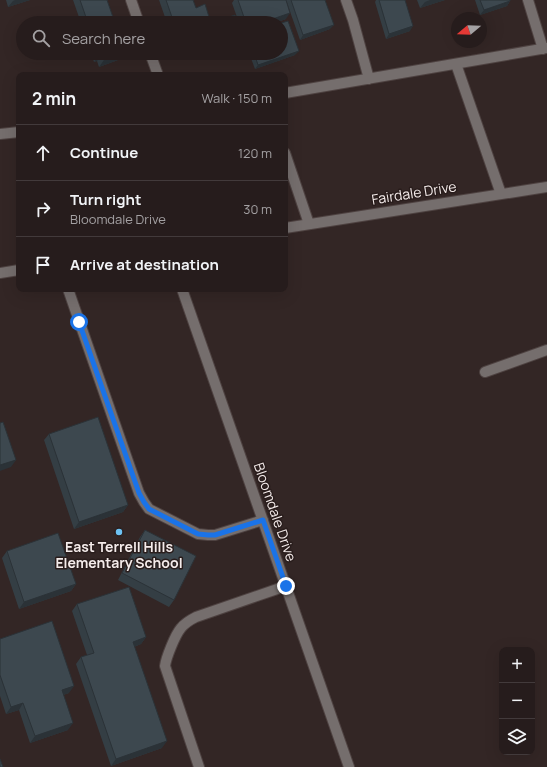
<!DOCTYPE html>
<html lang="en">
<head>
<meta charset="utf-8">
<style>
  :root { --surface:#261c1c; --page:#322929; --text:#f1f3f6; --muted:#a4a1a3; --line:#423a3b }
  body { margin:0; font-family:Manrope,sans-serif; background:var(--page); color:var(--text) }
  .controls { position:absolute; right:12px; bottom:12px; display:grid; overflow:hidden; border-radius:8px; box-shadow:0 4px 16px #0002 }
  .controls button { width:36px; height:36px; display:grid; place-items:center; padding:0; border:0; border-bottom:1px solid var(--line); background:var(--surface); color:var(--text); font:20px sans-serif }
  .compass { position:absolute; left:451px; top:12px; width:36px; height:36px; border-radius:50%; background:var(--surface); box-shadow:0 4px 16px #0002; rotate:251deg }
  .stop { position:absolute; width:12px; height:12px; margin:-9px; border:3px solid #1a73e8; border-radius:50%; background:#fff }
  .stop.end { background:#1a73e8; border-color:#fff; box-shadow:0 1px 4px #0008 }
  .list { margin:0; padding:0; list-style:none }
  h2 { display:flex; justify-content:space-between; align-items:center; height:52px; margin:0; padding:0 16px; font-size:17px }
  h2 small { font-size:13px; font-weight:400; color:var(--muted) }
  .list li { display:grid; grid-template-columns:26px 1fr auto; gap:12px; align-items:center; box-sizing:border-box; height:56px; padding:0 16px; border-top:1px solid var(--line) }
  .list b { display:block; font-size:15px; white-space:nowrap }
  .list p { margin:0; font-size:13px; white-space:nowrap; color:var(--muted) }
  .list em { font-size:13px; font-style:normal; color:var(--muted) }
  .icon { flex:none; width:22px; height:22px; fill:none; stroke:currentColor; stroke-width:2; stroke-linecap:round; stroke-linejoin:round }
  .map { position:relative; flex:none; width:547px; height:767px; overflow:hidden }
  .search { position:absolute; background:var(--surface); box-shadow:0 4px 16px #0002; left:16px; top:16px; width:272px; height:44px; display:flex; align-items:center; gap:10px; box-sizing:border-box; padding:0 14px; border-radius:22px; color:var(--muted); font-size:15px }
  .panel { position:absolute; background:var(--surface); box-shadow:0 4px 16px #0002; left:16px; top:72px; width:272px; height:220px; border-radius:8px }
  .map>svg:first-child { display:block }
</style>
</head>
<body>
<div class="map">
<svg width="547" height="767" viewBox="0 0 547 767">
  <rect width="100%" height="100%" fill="#332625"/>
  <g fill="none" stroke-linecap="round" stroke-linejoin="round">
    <defs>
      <path id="minor" d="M131,0L139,23
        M346,0L353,20L369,79
        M528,0L543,49
        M150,53L158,75
        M456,64L501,194
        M285,93L547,48
        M0,134L19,132
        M285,153L309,224
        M285,228L547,187
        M0,273L19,270
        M68,289L139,493L144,502L149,509L198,534L208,535H215L263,520
        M182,289L349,767
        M485,372L547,350
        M199,767L165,666C166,658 175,635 181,628C185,623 190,620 196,617L286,586"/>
    </defs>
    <use href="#minor" stroke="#4e4241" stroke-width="12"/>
    <use href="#minor" stroke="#756e6d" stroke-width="10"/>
  </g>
  <path fill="#343e44" d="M6,0H30L8,7Z
    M73,0H107L115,23H81Z
    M159,0H193L196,8L211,23H167Z
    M234,0H286V19L275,23H239L232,3Z
    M286,0H325L330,29L300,40Z
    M376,0H405L410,31L386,39L375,2Z
    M417,0H445L420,8Z
    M475,0H510V1L507,6L480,15Z
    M91,53H122L118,60L99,67L97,61L94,62Z
    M223,53H238L224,58Z
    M249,53H281L295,55L255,69Z
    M49,434L128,505L123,512L74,529L44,440Z
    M145,530L174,600L169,607L118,580L140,537Z
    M7,551L76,584L71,591L19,609L2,558Z
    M77,604L146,637L141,644L134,647L162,748L111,766L76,664L81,657L87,655L72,611Z
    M0,639L69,693L63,695L68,730L30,743L19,710L6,714L0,696Z"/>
  <path fill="#2b3237" d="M15,0H30L8,7L13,1Z
    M430,0H445L420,8L425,2Z
    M510,1L507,6L480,15L484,10Z
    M290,13L286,19L275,23H261Z
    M334,25L330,29L300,40L303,35Z
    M413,26L410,31L386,39L389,34Z
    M299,51L295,55L255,69L258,65Z
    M122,53L118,60L99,67L104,60Z
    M180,53H186L178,56Z
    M228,53H238L224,58Z
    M102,54L97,61L94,62L99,55Z
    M16,460L11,467L0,471V465Z
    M128,505L123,512L74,529L79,522Z
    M76,584L71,591L19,609L24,602Z
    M146,637L141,644L128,649L133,642Z
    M74,686L69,693L57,697L62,690Z
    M23,703L19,710L6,714L11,707Z
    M73,723L68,730L30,743L35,736Z
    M167,741L162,748L111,766L116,759Z"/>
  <path fill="#3d484f" stroke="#2b3237" d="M80,0H107L115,23H88Z
    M166,0H193L196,8L205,4L211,23H174Z
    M238,0H286L290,13L261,23H246Z
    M291,0H325L334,25L303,35Z
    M379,0H405L413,26L389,34Z
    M480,0H510V1L484,10Z
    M235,15L237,23H217V21Z
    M288,21L299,51L258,65L254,53H281V23Z
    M98,53H122L104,60L102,54L99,55Z
    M98,417L128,505L79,522L49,434Z
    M3,422L16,460L0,465V423Z
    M145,530L196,556L174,600L122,573Z
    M58,533L76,584L24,602L7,551Z
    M129,587L146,637L133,642L167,741L116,759L81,657L94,653L77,604Z
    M52,621L74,686L62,690L73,723L35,736L23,703L11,707L0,675V639Z
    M0,759L3,767H0Z"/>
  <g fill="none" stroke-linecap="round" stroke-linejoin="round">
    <path stroke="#1a73e8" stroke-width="5" d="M79,322L139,493L144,502L149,509L198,534L208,535H215L263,520L286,586"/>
  </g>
  <circle fill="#6dc2f3" stroke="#291d1c" stroke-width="1.5" cx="119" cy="532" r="4"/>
  <g text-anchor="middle" stroke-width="3" stroke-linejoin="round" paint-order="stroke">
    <g font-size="14" fill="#f4ebea" stroke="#291d1c">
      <text transform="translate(414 193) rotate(-9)" y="5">Fairdale Drive</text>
      <text transform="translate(275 512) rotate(71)" y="5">Bloomdale Drive</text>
    </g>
    <g font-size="14" font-weight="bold" fill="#f4ebea" stroke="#291d1c">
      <text x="119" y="552">East Terrell Hills<tspan x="119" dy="16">Elementary School</tspan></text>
    </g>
  </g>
</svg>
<div class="controls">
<button>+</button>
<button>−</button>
<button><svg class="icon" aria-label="layers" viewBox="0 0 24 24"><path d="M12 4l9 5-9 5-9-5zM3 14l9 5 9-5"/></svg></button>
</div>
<svg class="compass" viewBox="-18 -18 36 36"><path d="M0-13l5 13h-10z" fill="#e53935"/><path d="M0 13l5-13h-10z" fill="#a4a1a3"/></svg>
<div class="stop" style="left:79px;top:322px"></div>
<div class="stop end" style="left:286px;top:586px"></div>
<div class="search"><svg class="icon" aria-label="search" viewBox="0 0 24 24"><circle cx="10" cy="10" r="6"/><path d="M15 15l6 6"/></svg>Search here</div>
<section class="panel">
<h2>2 min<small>Walk · 150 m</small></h2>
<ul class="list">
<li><svg class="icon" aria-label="ahead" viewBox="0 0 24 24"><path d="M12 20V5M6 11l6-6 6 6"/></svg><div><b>Continue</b></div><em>120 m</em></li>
<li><svg class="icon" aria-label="right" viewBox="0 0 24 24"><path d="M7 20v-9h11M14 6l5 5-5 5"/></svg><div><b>Turn right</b><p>Bloomdale Drive</p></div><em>30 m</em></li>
<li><svg class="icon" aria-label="arrive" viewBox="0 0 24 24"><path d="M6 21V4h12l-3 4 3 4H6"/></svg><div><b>Arrive at destination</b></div></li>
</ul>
</section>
</div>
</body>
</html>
